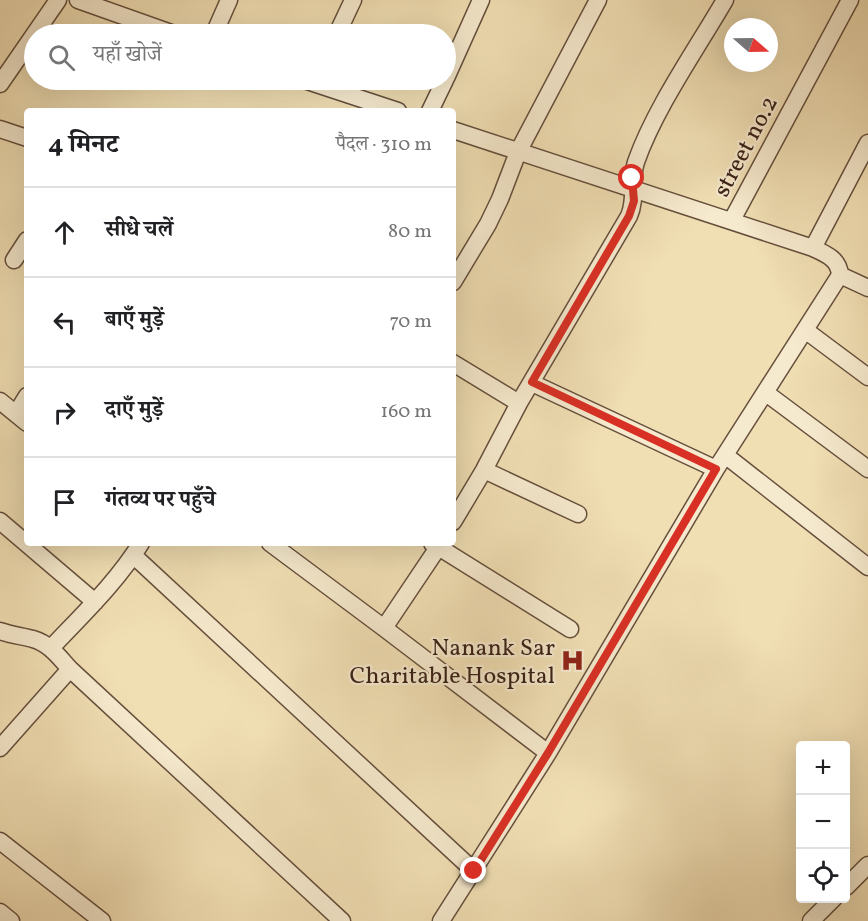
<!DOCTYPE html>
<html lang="hi">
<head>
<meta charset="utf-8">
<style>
  :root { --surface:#fff; --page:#f6f6f6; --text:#202124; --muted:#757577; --line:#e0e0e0 }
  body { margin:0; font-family:Vollkorn,"Noto Serif Devanagari",serif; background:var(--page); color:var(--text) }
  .controls { position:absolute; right:18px; bottom:18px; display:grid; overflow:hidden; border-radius:6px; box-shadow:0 6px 24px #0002 }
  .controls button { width:54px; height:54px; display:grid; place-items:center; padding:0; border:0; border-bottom:2px solid var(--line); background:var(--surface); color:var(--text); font:30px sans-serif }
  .compass { position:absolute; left:724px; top:18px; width:54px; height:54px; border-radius:50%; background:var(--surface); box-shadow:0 6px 24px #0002; rotate:110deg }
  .stop { position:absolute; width:18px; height:18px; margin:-14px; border:4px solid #d93025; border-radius:50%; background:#fff }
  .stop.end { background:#d93025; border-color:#fff; box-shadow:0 2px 6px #0008 }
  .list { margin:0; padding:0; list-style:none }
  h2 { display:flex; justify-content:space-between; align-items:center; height:78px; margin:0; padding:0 24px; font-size:26px }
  h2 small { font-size:20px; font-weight:400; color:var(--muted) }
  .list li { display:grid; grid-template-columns:39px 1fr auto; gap:18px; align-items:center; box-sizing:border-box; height:90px; padding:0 24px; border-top:2px solid var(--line) }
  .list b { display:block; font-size:22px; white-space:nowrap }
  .list em { font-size:20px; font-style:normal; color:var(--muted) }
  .icon { flex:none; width:33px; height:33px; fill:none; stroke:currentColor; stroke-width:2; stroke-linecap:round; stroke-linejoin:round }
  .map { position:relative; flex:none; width:868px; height:921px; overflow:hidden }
  .search { position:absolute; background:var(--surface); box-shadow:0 6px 24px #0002; left:24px; top:24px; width:432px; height:66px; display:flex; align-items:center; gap:15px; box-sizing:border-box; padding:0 21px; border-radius:33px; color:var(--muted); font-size:22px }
  .panel { position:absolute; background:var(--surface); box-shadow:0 6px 24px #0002; left:24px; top:108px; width:432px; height:438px; border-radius:6px }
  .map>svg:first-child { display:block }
</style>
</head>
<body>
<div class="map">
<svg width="868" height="921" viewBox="0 0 868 921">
  <rect width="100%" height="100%" fill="#f1dfb4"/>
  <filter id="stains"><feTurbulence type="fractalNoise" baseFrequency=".00333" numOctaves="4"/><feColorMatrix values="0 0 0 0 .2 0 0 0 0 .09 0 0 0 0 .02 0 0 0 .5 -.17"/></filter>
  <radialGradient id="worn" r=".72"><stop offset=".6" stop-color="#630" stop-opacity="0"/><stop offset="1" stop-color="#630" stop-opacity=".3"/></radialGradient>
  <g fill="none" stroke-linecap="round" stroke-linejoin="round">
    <defs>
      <path id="minor" d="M78,0L174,34
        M214,34L229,0
        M337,34L353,0
        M446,78L481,0
        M304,80L398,111
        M0,84L58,0
        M430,111L445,80
        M0,129L27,138
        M732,220L850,0
        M813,248L868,143
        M14,260L27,240
        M840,275L868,288
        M453,282L488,224L500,199L518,152L598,0
        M805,330L868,377
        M453,363L519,403
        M532,383L716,469
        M766,393L868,469
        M0,401L27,423
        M16,414L27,396
        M725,455L868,567
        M484,470L578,514
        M0,521L95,602
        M453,522L484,470L519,403L629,216C637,198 630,180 636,162C655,108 696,50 725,0
        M270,543L384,628L548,753
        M432,543L570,629
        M133,555L474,871
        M384,628L441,543
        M0,631C11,635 22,636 33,639C50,644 59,657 70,669L342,921
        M51,648C82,615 117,582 141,543
        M0,748L70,669
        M0,841L102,921
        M846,887L868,865
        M0,912L11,921
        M441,921L548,753L716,469L840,275C839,259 826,254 813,248L453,130
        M811,921L834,898"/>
    </defs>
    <use href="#minor" stroke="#664f3d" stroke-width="19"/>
    <use href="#minor" stroke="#f6eace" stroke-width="16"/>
  </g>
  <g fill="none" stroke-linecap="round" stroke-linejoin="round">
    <path stroke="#d93025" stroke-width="8" d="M474,871L548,753L716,469L532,382L629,216L634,201L632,178"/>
  </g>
  <defs>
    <symbol id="hospital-bare" viewBox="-9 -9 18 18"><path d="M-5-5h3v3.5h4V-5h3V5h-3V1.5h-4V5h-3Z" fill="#8f2418" stroke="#f6eace" stroke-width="2.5" paint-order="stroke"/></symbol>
  </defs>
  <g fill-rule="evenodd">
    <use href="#hospital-bare" x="556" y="644" width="33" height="33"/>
  </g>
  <g text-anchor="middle" stroke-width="4.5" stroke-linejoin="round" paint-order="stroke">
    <g font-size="24" fill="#381f15" stroke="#f6eace">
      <text transform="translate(745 146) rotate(-62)" y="8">street no.2</text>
    </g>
    <g font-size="24" fill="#381f15" stroke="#f6eace" text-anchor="end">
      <text x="555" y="655">Nanank Sar<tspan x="555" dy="28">Charitable Hospital</tspan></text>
    </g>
  </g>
  <rect width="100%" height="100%" filter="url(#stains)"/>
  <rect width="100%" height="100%" fill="url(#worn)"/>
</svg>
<div class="controls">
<button>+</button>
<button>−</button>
<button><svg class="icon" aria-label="locate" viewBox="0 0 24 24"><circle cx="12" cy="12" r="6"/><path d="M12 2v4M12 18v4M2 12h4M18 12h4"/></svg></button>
</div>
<svg class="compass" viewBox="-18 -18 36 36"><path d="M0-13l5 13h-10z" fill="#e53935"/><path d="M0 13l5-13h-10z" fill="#757577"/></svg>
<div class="stop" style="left:632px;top:178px"></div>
<div class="stop end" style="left:474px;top:871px"></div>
<div class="search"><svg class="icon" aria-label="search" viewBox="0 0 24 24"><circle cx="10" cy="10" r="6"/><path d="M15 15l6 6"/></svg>यहाँ खोजें</div>
<section class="panel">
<h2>4 मिनट<small>पैदल · 310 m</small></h2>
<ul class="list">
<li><svg class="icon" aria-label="ahead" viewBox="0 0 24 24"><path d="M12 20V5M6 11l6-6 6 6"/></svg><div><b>सीधे चलें</b></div><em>80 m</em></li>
<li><svg class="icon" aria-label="left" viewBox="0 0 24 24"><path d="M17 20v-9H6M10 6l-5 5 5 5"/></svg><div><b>बाएँ मुड़ें</b></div><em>70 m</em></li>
<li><svg class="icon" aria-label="right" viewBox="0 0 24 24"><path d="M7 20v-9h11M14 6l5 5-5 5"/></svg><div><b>दाएँ मुड़ें</b></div><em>160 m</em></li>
<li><svg class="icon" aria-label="arrive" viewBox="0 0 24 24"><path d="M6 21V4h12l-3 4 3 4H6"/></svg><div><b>गंतव्य पर पहुँचे</b></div></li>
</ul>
</section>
</div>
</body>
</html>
